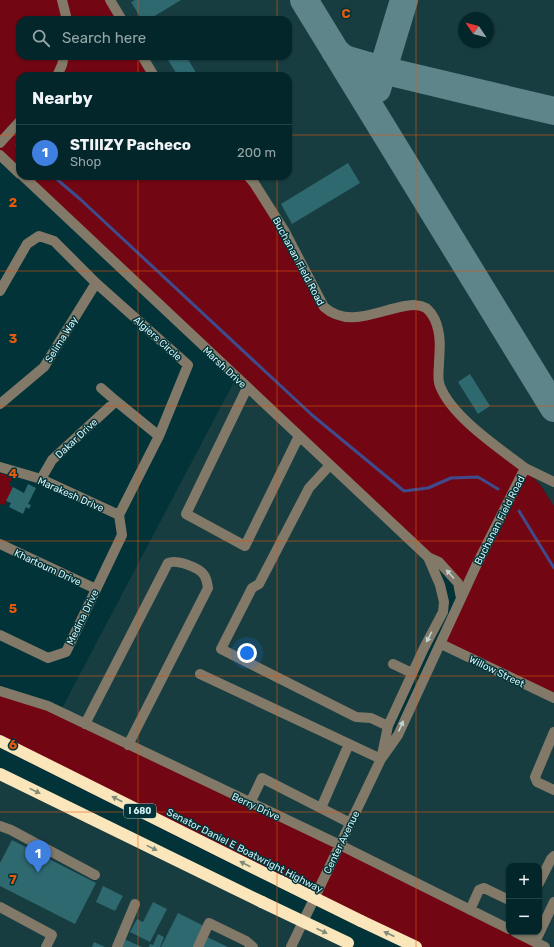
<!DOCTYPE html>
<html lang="en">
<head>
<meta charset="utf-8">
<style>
  :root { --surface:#02262a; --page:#0c2e32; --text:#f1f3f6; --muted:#96a5a8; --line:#234347; --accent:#f59c95 }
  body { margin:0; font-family:Rubik,sans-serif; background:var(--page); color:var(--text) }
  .controls { position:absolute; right:12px; bottom:12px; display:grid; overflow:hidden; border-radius:8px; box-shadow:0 1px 3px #0004 }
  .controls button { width:36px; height:36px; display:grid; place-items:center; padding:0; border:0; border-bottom:1px solid var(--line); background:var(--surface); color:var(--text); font:20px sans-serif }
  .compass { position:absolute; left:458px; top:12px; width:36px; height:36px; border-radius:50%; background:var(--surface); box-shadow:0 1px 3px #0004; rotate:305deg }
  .you { position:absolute; left:247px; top:653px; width:14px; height:14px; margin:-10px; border:3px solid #fff; border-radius:50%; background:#1a73e8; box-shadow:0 0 0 6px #1a73e833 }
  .badge { display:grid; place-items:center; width:26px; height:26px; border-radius:50%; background:var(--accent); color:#fff; font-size:13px; font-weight:700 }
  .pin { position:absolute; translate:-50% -33px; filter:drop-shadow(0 1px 2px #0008) }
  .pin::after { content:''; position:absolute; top:21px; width:14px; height:12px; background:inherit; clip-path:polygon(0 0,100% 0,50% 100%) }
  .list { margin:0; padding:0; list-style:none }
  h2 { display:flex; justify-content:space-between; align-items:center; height:52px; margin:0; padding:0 16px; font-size:17px }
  h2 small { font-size:13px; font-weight:400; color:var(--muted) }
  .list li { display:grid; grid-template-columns:26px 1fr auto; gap:12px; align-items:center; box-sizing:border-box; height:56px; padding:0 16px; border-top:1px solid var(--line) }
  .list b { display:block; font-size:15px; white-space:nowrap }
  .list p { margin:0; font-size:13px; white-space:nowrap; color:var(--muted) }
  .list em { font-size:13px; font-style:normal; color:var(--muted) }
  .icon { flex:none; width:22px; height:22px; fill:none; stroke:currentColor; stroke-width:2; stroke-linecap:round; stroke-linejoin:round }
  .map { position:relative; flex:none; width:554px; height:947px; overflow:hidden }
  .search { position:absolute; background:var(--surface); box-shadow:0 1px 3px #0004; left:16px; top:16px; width:276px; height:44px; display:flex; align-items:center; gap:10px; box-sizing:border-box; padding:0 14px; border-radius:12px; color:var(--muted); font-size:15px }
  .panel { position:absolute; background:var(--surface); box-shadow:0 1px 3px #0004; left:16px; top:72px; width:276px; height:108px; border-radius:12px }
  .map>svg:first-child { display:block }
</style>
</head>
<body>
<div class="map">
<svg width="554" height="947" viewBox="0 0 554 947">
  <rect width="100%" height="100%" fill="#023338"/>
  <path fill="#183d41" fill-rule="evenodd" d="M110,0H554V506L541,486L525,468L484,438L373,314H331L248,176H288V76H154L142,56H288V20H122ZM464,18H488V42H464Z
    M236,378L428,557L444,602L412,673L381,758L441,644L554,698V947H545L511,932H539V866H509V931L60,712Z
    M0,774L262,902L356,947H0Z"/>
  <path fill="#720713" d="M0,0H110L122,20H20V56H142L154,76H20V174L0,155Z
    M23,176H248L254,183L285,232L324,307L331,314L341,317L351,318L362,317L396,308L416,305L426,308L431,313L439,330V384L444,395L449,402L484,438L525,468L541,486L554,506V698L441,644L458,594V584L439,562L428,557Z
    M0,473L12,477L9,486L13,487L5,505L0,504Z
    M0,691L48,706L545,947H416L0,741Z"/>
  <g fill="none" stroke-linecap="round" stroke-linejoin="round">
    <path stroke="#404b8d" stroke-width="3" d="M17,145L20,148
      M53,176L80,199L312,415L404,491L428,488L451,478L478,477L498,489
      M519,511L554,568"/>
    <path stroke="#5d858a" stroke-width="28" d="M304,0L554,408
      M335,51L343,58L351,61L382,70L554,111
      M377,89L404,0"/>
  </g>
  <path fill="#2e696f" d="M135,0H181L148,20H142L131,2Z
    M174,56H186L198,76H178L168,60Z
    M348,163L360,183L292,224L281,204Z
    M470,374L490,406L478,414L458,382Z
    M28,484L36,488L28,504L31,505L29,509L26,507L23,514L9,507L11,503L6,501L13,487L24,493Z
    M12,840L96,883L75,924L0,886V863Z
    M103,886L123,896L115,911L96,902Z
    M153,902L167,909L150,942L130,932L137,919L143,922Z
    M178,913L204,926L193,947H161Z
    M158,934L164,937L160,947H149L150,944L153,945Z
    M207,937L228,947H202Z
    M124,939L142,947H121Z
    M94,942L105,947H92Z"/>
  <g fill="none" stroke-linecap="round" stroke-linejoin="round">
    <path stroke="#827968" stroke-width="10" d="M62,0L67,20
      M110,0L122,20
      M142,56L154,76
      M57,76L62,65L64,56
      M0,143L20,121
      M0,155L20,174
      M23,176L428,557L439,562L458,583L461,598
      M248,176L254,183L285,232L324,307C348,328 377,311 405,306C412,305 419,304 426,308C430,311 433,316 435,320C441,334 440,347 439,362C439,370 437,379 440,386C452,417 499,448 525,468L476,566L398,735L381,759L291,947
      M0,291L27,244L39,236L54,241L96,283L188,365L159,436L119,515
      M101,388L116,401
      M247,388L186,514L245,546L299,436
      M0,404L44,367L96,283
      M330,465L309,488L259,584L252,588L221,649L356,717L371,718L388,726
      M0,467L41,479L119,515
      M525,468L554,482
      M41,479L52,460L116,401L159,436
      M0,544L96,589
      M0,635L48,658L66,652L122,535L119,515
      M441,644L554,698
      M393,664L412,673
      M200,674L381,759
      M0,691L48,706L340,845L509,929
      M85,724L168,563C177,559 200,568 204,575C207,579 207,583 208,588L128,745
      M554,732L535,777L537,782L554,790
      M382,755L388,726L424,648L443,612L444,602L440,585L428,557
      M250,803L262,778L350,823
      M321,808L349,744
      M0,826L11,830L95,875
      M539,883L551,859L554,856
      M0,907L52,935L46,947
      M470,910L479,890L484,888L509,900
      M515,932L545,947
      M535,942L554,902
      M117,947L135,904
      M198,947L209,923L246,941L253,947"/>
    <path stroke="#fbe5ba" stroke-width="12" d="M0,741L280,881
      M0,774L262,902
      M361,921L416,947"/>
    <path stroke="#fbe5ba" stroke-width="12" d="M280,881L361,921
      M262,902L348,943"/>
  </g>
  <defs><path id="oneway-solid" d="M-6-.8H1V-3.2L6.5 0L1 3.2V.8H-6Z"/></defs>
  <g fill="#c0d3d1">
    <use href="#oneway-solid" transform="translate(450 574) rotate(-132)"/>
    <use href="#oneway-solid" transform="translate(429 637) rotate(118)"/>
    <use href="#oneway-solid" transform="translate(401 726) rotate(-66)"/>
  </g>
  <g fill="#7e8c79">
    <use href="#oneway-solid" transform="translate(35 791) rotate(26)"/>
    <use href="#oneway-solid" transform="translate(117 799) rotate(-153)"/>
    <use href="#oneway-solid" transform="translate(152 848) rotate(26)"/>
    <use href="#oneway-solid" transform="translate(245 864) rotate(-153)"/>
    <use href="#oneway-solid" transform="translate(322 931) rotate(25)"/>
    <use href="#oneway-solid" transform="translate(389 934) rotate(-155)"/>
  </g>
  <path fill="none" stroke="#e8590c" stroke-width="1" stroke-opacity="0.55" d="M138,0V20M277,0V20M416,0V947M138,56V76M277,56V76M0,135H20M288,135H554M138,176V947M277,176V947M0,271H554M0,406H554M0,541H554M0,676H554M0,812H554"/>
  <g text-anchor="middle" stroke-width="3" stroke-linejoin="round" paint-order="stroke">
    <rect fill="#023338" stroke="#95b8bc" stroke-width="1" x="124" y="804" width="32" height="14" rx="3"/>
    <g font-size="9" font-weight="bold" fill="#d4f1f4">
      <text x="140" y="814">I 680</text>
    </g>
    <g font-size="10" fill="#d4f1f4" stroke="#023338">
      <text transform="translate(299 261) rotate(62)" y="4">Buchanan Field Road</text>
      <text transform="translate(158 338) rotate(42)" y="4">Algiers Circle</text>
      <text transform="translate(61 339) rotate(-58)" y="4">Selima Way</text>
      <text transform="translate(225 367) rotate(43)" y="4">Marsh Drive</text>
      <text transform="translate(76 438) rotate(-43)" y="4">Dakar Drive</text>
      <text transform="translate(71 494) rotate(24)" y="4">Marakesh Drive</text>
      <text transform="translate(499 520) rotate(-63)" y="4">Buchanan Field Road</text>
      <text transform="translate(48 567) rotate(25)" y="4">Khartoum Drive</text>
      <text transform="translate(82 617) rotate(-64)" y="4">Medina Drive</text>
      <text transform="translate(497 671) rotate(26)" y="4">Willow Street</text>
      <text transform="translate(256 806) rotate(25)" y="4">Berry Drive</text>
      <text transform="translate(341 842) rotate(-64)" y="4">Center Avenue</text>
      <text transform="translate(245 850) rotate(27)" y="4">Senator Daniel E Boatwright Highway</text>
    </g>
  </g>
  <g font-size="13" text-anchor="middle" font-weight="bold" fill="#e8590c" stroke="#023338" stroke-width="3" stroke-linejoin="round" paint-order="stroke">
    <text x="346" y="18">C</text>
    <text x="13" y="207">2</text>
    <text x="13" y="343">3</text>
    <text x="13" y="478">4</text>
    <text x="13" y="613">5</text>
    <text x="13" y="749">6</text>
    <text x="13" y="884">7</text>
  </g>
</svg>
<div class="controls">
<button>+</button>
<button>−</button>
</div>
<svg class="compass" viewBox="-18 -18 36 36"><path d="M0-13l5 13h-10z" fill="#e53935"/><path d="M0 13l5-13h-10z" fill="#96a5a8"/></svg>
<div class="you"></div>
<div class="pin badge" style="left:38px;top:873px;background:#3f7fe0">1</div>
<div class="search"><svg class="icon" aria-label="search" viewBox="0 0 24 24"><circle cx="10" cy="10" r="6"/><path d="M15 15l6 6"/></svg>Search here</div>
<section class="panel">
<h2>Nearby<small></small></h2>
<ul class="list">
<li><span class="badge" style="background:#3f7fe0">1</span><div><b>STIIIZY Pacheco</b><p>Shop</p></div><em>200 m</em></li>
</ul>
</section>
</div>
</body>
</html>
